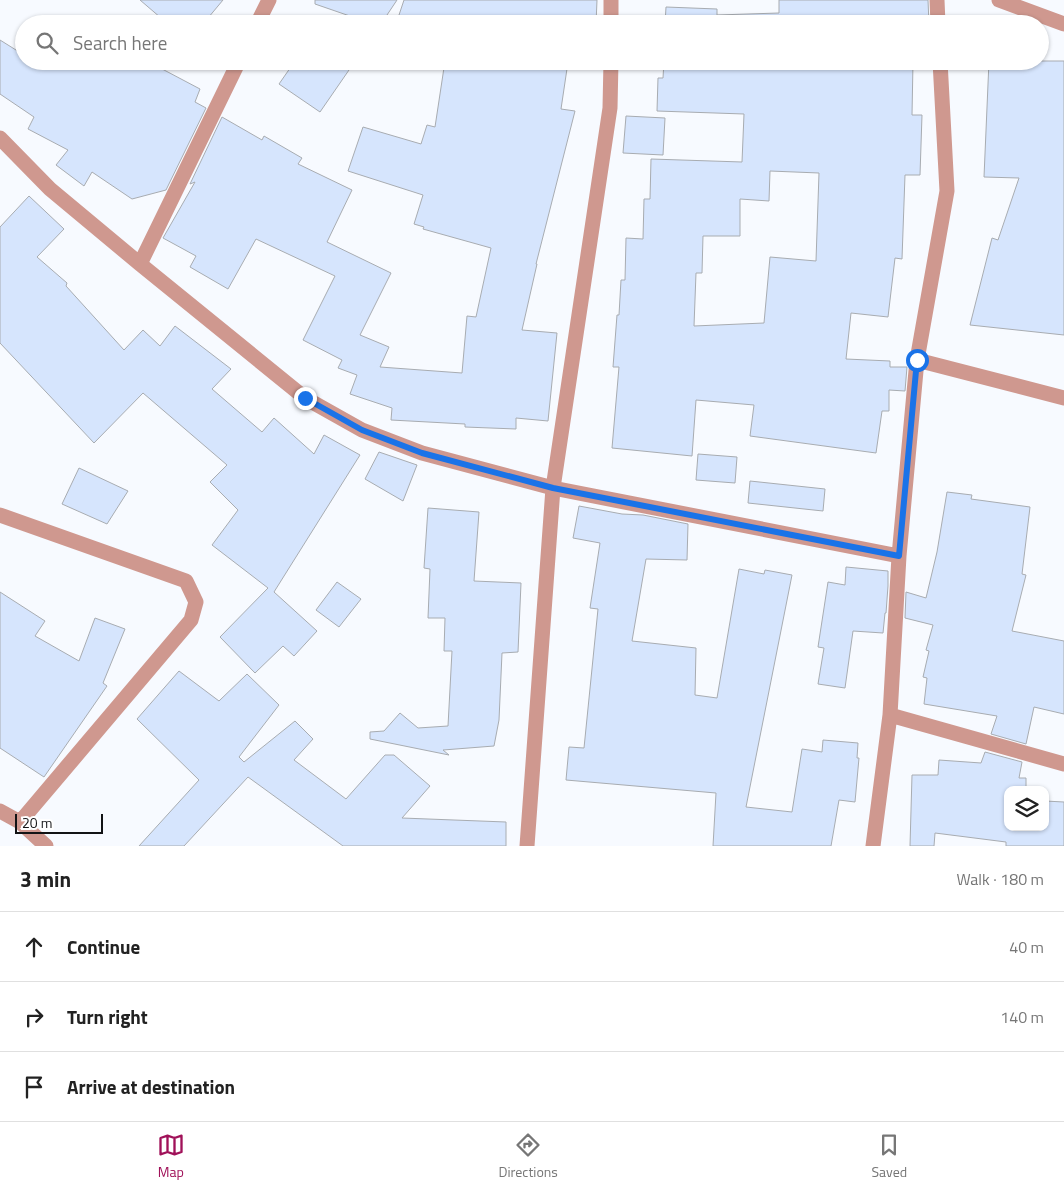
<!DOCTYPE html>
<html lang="en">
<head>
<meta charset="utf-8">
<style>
  :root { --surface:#fff; --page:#f2f2f2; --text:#222; --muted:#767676; --line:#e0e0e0; --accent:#a01159 }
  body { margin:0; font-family:"Titillium Web",sans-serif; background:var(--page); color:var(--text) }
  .controls { position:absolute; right:15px; bottom:15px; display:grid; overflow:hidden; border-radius:10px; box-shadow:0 1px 4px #0004 }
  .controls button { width:45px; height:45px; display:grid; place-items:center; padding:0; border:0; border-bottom:1px solid var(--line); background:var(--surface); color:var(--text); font:25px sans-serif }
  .scale { position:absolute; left:15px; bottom:12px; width:88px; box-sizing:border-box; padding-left:5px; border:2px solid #121315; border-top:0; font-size:14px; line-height:18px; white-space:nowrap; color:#121315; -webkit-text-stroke:4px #fff; paint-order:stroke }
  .stop { position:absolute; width:15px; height:15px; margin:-11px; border:4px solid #1a73e8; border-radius:50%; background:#fff }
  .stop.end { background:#1a73e8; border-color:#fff; box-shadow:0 1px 5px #0008 }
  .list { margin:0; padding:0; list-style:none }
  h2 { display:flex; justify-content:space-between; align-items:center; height:65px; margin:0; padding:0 20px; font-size:21px }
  h2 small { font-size:16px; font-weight:400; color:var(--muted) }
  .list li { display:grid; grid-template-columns:32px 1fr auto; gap:15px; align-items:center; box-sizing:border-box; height:70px; padding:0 20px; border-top:1px solid var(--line) }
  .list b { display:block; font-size:19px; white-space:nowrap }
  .list em { font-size:16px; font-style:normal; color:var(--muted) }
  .icon { flex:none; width:28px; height:28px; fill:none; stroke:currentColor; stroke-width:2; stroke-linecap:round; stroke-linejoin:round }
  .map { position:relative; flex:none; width:1064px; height:846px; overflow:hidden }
  .search { position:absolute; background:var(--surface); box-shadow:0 1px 4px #0004; left:15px; right:15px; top:15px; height:55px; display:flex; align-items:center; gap:12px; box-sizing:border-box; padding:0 18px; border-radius:28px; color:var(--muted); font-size:19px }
  .sheet { height:275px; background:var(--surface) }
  nav { display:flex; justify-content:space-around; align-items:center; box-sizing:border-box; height:70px; border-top:1px solid var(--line); background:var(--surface); font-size:14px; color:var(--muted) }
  nav a { display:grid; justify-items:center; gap:2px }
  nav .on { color:var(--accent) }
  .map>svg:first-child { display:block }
</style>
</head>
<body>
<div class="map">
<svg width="1064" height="846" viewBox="0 0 1064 846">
  <rect width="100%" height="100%" fill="#f7faff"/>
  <path fill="#d6e5fd" stroke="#a8acb1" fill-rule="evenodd" d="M140,0H223L203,24H168Z
    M315,0H397L381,24H373L315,4Z
    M404,0H597L596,24H396Z
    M779,0H928L929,24H665L666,7L717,9V15L779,13Z
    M0,40L24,55V61H33L40,66L43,61H147L200,89L195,102L206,108L166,190L132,199L92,172L84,186L56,165L68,150L28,129L34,117L0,94Z
    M295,61H335L349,70L320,112L279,84Z
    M445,61H595V64L568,62L561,109L575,111L536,264H537L522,330L557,333L548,421L516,418V429L465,427V424L391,420L392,408L350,394L357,375L338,368L342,360L303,340L335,276L256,239L228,289L190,267L196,256L163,238L195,182L190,184L222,117L262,140L264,136L302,158L298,164L352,190L327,242L391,273L360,335L389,347L380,367L462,373L467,316L476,317L491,248L423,229L424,227L414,224L423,195L348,171L363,127L421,144L427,125L435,127Z
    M664,61H928V63L913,62L912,115H922L920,175H905L902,259L895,258L888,317L851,313L846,359L890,361V367H907L905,391L889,390V411H882L876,453L750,436L754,405L696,400L692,456L612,448L619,367H613L617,315H619L621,280H625L626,238L643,239L644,199H650L651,159L742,162L744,114L657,111L658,78H663ZM770,171L819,173L816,261L770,257L764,323L694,326L696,273H702L703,236H740V199L769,201Z
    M989,61H1064V335L970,325L992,238L998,240L1019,178L984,177Z
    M626,116L665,118L663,155L623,153Z
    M29,196L64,229L37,257L67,283L66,286L124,350L143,330L160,346L175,326L231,369L212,389L262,432L274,418L314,454L324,435L360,455L274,592L317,631L294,656L283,646L255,673L220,637L268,588L212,545L238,510L210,482L227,465L143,393L94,443L0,343V227Z
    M379,452L417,465L403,501L365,479Z
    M698,454L737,457L735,483L696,480Z
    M79,468L128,491L107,524L62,504Z
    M750,481L825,489L823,511L748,503Z
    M947,492L972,495L971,499L1030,507L1022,574L1026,575L1012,631L1064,641V714L1034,707L1026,744L991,734L997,716L924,704L927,678L923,677L929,651L926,650L933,625L905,618L906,592L926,598L937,552Z
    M579,506L622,514L643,515L688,524L687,560L646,559L632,641L696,648L695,695L717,698L739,569L764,574L765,570L792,575L746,807L792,812L802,749L822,752L823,740L858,743L857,758H859L855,802L839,800L831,846H713L716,793L566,780L569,747L584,748L598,609L590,608L600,543L573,538Z
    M428,508L479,512L474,581L521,583L518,652L502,653L499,720L494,746L443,750L449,755L370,739V732L384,731L400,713L418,728L448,726L452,651H444L445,618H428L430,569L424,568Z
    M846,567L888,571V586L886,613H885L883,633L853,631L845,688L818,684L824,648L818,647L828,582L845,585Z
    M337,582L361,599L339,627L316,610Z
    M0,592L45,621L35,636L79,661L95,618L125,629L103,683L107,686L44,777L0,748Z
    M179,671L219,701L247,674L279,705L239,757L244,762L295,721L313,739L294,760L346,799L385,755H394L430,786L402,818L506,822V846H343L248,777L184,846H139L199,780L137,719Z
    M985,752L1022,762L1019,778H1026V790H1008V827H1045V801L1064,802V846H1006V842L935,833L934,846H910L912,775H938L939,760L981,763Z"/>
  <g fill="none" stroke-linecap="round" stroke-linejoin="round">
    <path stroke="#cf988f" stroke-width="15" d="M937,0L938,24
      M999,0L1064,24
      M257,24L269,0
      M611,24V0
      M0,138L50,189L140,264L305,398L362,430L422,453L553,488L899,556
      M140,264L239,61
      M917,360L1064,398
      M0,515L186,581L196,602L191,620L20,822
      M890,715L1064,764
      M0,811L20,822L46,846
      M527,846L553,488L610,108L611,61
      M873,846L890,715L899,556L917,360L947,191L940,61"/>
  </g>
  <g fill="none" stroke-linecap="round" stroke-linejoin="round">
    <path stroke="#1a73e8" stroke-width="6" d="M305,398L362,430L422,453L553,488L899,556L917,360"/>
  </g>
</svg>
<div class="controls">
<button><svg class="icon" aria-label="layers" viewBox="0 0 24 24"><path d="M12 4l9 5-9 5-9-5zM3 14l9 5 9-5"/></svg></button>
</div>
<div class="scale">20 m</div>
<div class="stop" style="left:917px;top:360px"></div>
<div class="stop end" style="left:305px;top:398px"></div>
<div class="search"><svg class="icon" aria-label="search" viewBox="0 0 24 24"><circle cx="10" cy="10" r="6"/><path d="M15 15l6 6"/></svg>Search here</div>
</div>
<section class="sheet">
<h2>3 min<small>Walk · 180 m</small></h2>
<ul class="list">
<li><svg class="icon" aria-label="ahead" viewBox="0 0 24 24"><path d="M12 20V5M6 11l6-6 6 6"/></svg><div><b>Continue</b></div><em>40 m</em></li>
<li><svg class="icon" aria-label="right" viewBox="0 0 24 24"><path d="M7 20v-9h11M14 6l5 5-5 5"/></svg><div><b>Turn right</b></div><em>140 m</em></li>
<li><svg class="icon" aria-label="arrive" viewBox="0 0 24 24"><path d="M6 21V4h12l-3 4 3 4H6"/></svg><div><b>Arrive at destination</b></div></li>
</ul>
</section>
<nav>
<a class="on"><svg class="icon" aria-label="map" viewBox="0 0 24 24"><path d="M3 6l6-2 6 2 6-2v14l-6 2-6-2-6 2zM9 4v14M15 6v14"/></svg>Map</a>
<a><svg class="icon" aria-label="directions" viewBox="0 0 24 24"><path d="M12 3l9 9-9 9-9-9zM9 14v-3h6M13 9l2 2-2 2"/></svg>Directions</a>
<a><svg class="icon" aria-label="saved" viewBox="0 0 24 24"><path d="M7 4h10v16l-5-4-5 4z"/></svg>Saved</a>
</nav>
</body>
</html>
